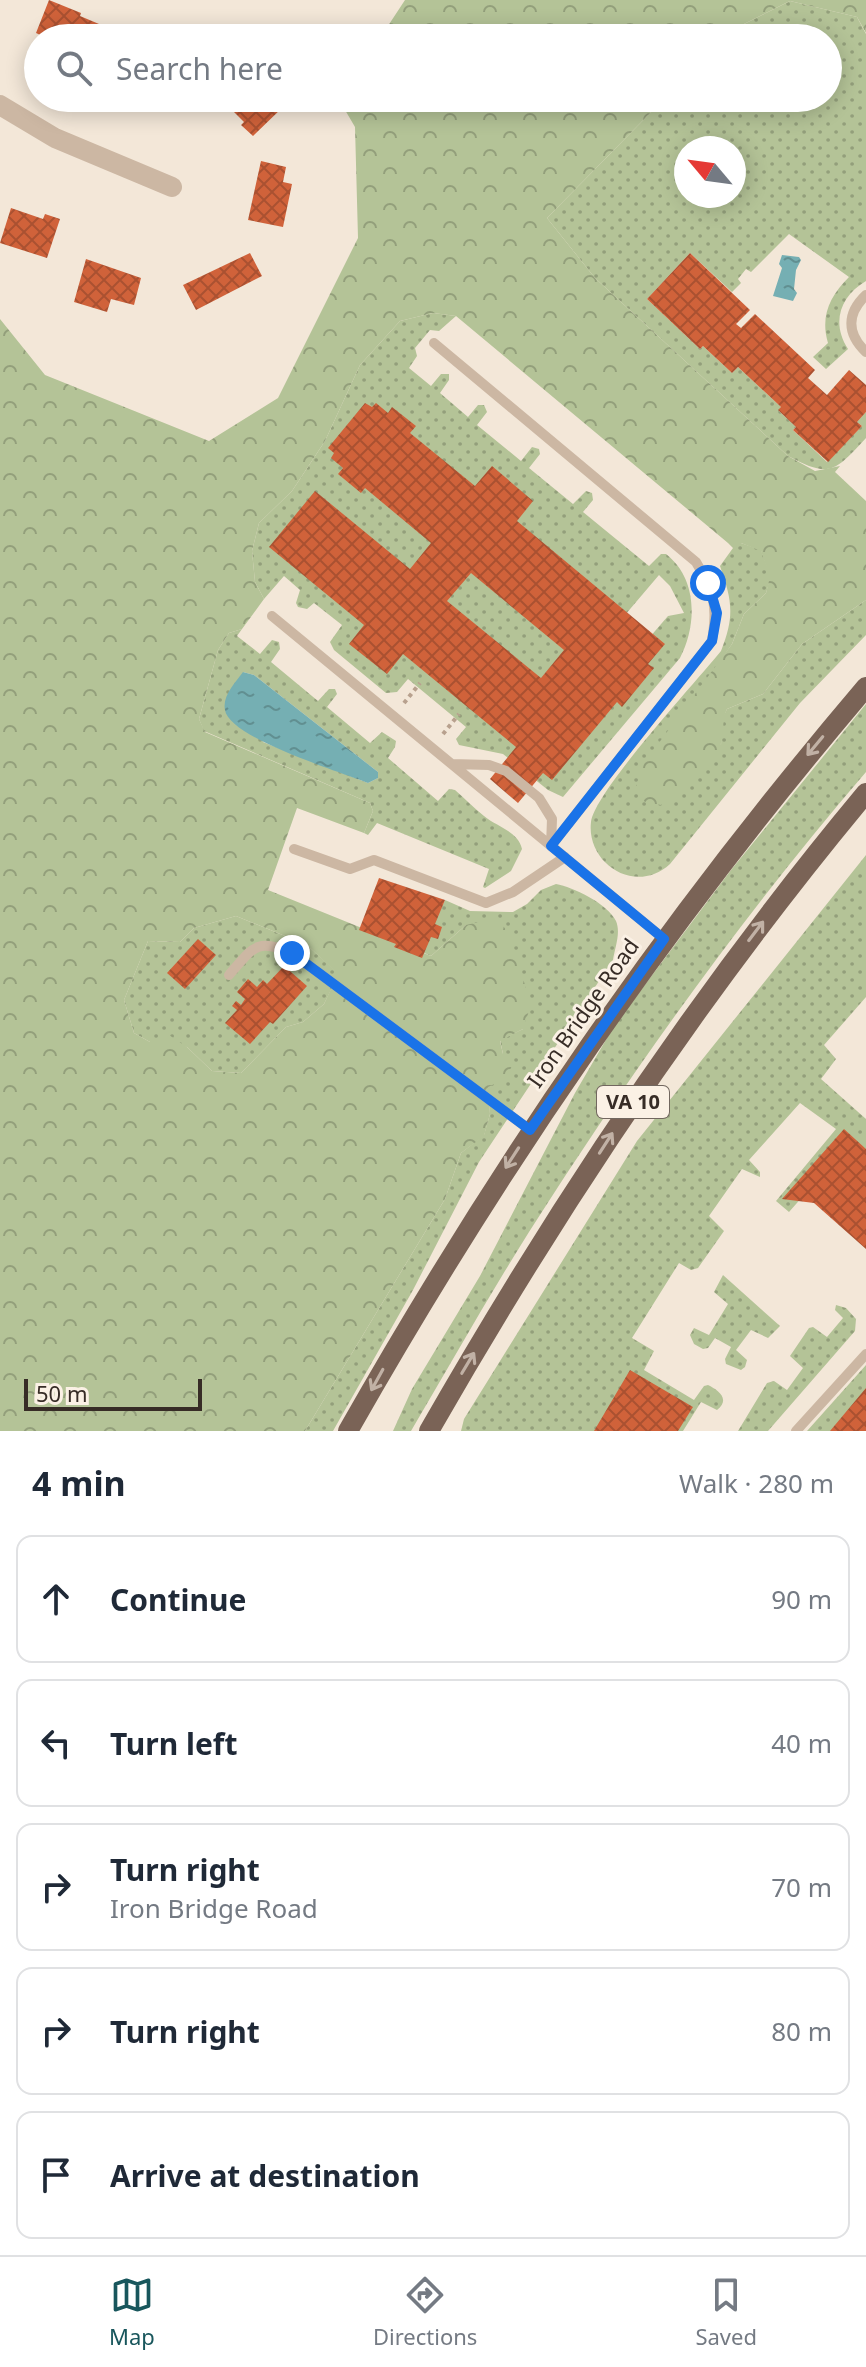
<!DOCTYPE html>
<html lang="en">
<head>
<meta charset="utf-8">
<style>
  :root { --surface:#fff; --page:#f2f2f3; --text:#1f2937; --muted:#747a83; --line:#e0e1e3; --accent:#18565c }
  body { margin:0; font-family:"Noto Sans",sans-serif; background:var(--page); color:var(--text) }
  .compass { position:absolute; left:674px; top:136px; width:72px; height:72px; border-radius:50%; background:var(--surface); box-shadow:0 4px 20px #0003; rotate:299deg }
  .scale { position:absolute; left:24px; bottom:20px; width:178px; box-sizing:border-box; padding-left:8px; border:4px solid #372c26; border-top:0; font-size:22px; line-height:28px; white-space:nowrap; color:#372c26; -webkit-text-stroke:6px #fbf1e5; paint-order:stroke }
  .stop { position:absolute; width:24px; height:24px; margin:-18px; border:6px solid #1a73e8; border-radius:50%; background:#fff }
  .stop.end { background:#1a73e8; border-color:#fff; box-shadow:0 2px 8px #0008 }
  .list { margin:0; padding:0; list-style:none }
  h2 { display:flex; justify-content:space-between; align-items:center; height:104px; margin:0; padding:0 32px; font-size:34px }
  h2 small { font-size:26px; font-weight:400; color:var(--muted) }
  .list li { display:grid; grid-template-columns:52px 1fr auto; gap:24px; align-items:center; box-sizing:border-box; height:128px; margin:0 16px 16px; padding:0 16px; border:2px solid var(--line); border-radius:16px }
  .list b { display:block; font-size:30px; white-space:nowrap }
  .list p { margin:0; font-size:26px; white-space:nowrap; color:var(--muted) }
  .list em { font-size:26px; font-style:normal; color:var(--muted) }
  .icon { flex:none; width:44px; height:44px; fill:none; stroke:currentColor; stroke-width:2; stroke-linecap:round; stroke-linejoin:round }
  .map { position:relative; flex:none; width:866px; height:1431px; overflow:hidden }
  .search { position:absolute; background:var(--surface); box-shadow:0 4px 20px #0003; left:24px; right:24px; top:24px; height:88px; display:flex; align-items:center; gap:20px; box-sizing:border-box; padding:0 28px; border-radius:44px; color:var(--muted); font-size:30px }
  .sheet { height:824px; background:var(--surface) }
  nav { display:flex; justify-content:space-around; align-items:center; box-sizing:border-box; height:112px; border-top:2px solid var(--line); background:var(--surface); font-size:22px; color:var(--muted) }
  nav a { display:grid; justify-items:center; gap:4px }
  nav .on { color:var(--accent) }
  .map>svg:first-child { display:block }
</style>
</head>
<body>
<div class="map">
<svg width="866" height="1431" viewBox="0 0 866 1431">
  <defs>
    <pattern id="grass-dots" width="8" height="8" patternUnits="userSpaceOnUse" patternTransform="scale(2)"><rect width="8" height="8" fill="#b4c397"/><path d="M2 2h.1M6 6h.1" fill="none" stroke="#939f7b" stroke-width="1.8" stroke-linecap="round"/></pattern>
    <pattern id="forest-crowns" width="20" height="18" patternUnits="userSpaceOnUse" patternTransform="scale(2)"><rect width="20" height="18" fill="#b4c397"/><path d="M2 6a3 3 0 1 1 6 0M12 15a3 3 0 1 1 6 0" fill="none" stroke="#939f7b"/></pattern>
    <pattern id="water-ripples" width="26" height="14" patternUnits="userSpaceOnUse" patternTransform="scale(2)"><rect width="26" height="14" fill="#75afb3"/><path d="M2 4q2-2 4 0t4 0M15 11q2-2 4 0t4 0" fill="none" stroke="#618f91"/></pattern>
    <pattern id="building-cross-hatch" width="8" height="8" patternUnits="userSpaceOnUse" patternTransform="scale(2)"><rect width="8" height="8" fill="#d0623a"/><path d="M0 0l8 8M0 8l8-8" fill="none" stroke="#aa5131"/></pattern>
  </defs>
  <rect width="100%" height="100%" fill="#f3e7d8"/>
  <path fill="url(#grass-dots)" fill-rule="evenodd" d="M790,1L857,17L866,34V281C840,296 831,323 848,349L826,369L813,357L828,343C820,316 830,296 849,277L789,234L751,272L746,269L738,279L741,283L732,292L690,253L647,299L700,349L703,346L732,373L738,367L781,407L779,411L796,427L793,430L827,462L862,426L857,422L866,412V438C835,471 831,479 788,456L595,278L547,218L665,98H828V38H724L732,30ZM686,148H734V196H686Z
    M433,313L456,316L439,331L430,330L415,348L417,356L409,368L431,386L441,374H449V380L440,393L468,417L478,405H484L487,412L477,425L521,461L532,447L539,449L540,454L529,468L573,504L586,491L592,493L593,500L583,512L649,566L661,554H666C698,579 697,625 680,658L563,797L548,790L503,754L459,745L456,739L466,727L408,679L397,692L386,693L334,650L330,642L342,625L314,603L307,609L298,607L296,603L300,590L284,576L264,599L255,582L252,551L259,523L292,491L325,441L360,365L400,321ZM659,575L670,586L684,613L668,616L649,638L625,615Z
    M728,543H741L761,550L771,577L766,593L744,614L732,644L706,682L721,745L722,719L727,709L763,694L802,644L866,600V635L800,703L670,864C635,896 586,863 591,822C595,791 696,682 721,651C735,616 732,600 720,566L733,548Z
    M242,629L237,636L260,654L272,640L279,642L280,649L271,662L318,701L329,689H335L337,694L327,707L370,743L382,732L396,741L395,747L388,758L438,801L449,789L455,790C464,798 474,808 484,816C497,827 518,831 522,849L511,871L485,888L483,887L489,869L377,823L368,835L364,833L373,811L370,803L204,731L199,719L218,650L229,633ZM243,672L254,675L378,772V778L368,783L263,742Z
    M866,704V772C742,916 631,1072 529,1232C488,1297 450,1365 411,1431H393L412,1389L480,1276L575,1093L614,1026L731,870Z
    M866,855V997L824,1045L836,1059L821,1079L866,1119V1246L815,1199L804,1195L789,1212L776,1201L836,1129L800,1103L749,1160L760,1172V1177L742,1169L709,1216L724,1231L698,1268L691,1270L679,1263L632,1338L654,1351L644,1370L694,1400L704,1386L708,1385C718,1390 731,1399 717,1410L701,1402L683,1431H461L464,1419L637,1141Z
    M556,884C573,887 608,904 616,921C621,933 615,947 613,960L479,1162L413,1290L333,1431H305L445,1199L461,1153L484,1135L490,1114L487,1086L503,1054L500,1040L523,1029L466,925L431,956L420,951L445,900L470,911L513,912L527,904L541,890Z
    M236,916L307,945L339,974L324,1004L303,1022L286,1027L241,1073L212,1071L187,1047L150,1042L134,1033L124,1000L148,941L180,942L194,928Z
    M723,1275L780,1326L768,1338L751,1330L736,1350L747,1360L745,1367L741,1370L726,1364L725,1359L731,1347L715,1338L708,1348L703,1349L694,1344L690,1335L694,1328L709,1335L728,1304L714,1292Z
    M836,1305L846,1308L856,1319L855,1331L768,1431H738L767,1383L774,1381L787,1390L803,1368L790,1356L809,1328L813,1327L827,1337L843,1318L835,1310Z
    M866,1365V1431H807Z"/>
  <path fill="url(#forest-crowns)" fill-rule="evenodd" d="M405,0H866V33L857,17L790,1L732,30L724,38H374L382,35Z
    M338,98H665L547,218L595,278L788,456L815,471L840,466L835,472L866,501V600L802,644L763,694L727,709C721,721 725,735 720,746C708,768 681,790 661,805L645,802L635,790L644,763L732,644L744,614L766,593L770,577L761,551L741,543H728L456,316L433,313L400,321L360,365L325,441L292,491L259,523L252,551L255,582L264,599L242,629L229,633L218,650L199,719L205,732L370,803L373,811L364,833L297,808L268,890L431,956L466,925L497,918L510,935L531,1005L523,1029L500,1041L503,1054L513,1064L505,1079L488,1087L490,1114L484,1136L461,1153L445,1199L305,1431H0V319L45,375L209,441L278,398L358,238L355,127ZM236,916L307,945L338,974L324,1004L303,1022L286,1027L241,1073L212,1071L187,1047L169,1035L150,1042L134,1033L124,1000L148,941L180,942L194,928Z"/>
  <path fill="url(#water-ripples)" d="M782,255L799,257L801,260L796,270L794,289L797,293L793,301L773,296L782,268L779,264Z
    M243,672L254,675L378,772V778L368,783C341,772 229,738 225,710C222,696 235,683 243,672Z"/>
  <path fill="url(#building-cross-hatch)" fill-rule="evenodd" d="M49,0L81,13L80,16L99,24L93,38H47L36,33Z
    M220,98H274L283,107L253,136L241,125L244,122Z
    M261,161L286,167L283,182L292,184L283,227L248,220Z
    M11,208L43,219L45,214L60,219L47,258L0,243Z
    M250,253L262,276L196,310L183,285Z
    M690,253L750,310L736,324L741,328L755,314L815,370L808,378L827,395L849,370L866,385V412L857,422L862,426L828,462L793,430L796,427L778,410L781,407L738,367L732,373L703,346L700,349L647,299Z
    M86,259L141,278L134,305L111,299L107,312L74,302Z
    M365,403L372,407L376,403L388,413L392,407L416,426L410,433L475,486L492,466L533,501L517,521L665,644L648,664L654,668L622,707L617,702L552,780L543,773L518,803L490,779L516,747L403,654L387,674L349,644L364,625L269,547L315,491L410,569L431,543L365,488L361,493L338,474L343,468L331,458L334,453L328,448ZM471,573L564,650L541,678L447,601Z
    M379,878L445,900L435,924L442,927L438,939L431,937L422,958L394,947L396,944L359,930Z
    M198,939L216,955L185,989L167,973Z
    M284,966L307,986L273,1024L270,1022L250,1044L225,1023L237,1010L232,1006L236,1001L241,1005L245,999L237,992L248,979L257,987L263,980L267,984Z
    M844,1129L866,1149V1249L814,1203L782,1199Z
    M630,1370L693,1407L678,1431H594Z
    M866,1388V1431H830Z"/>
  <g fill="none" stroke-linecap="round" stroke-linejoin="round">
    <path stroke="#b8a18e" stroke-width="4" stroke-dasharray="4 4" stroke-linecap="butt" d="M404,703L420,683
      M443,734L459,714"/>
    <path stroke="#ccb7a3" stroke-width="10" d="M866,295C847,313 846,333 866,352
      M434,343L696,562C714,593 718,605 712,641L551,846
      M272,616L664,939
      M452,764L489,765L506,771L539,798L552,819L551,846
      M294,849L350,869L374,860L486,903L513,892L565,857
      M229,975C253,948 256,937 292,953L530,1130
      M796,1431L866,1354"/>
    <path stroke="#ccb7a3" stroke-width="20" d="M0,105L55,138L172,187"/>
    <path stroke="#7a6356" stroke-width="20" d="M348,1431C500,1163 667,921 866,687
      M429,1431C557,1207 701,991 866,793"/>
  </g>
  <defs><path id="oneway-shaft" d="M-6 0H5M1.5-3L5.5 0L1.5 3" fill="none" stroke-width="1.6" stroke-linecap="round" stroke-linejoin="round" transform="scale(2)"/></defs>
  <g stroke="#c1b1a5">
    <use href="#oneway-shaft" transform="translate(815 746) rotate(130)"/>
    <use href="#oneway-shaft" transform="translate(756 931) rotate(-53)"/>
    <use href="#oneway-shaft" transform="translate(606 1143) rotate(-57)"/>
    <use href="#oneway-shaft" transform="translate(512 1158) rotate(123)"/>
    <use href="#oneway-shaft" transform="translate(468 1363) rotate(-59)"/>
    <use href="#oneway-shaft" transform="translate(377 1380) rotate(119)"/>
  </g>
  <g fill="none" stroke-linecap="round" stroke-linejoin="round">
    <path stroke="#1a73e8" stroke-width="10" d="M292,953L530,1130L664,939L551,846L712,641L717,613L708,583"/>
  </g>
  <g text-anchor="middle" stroke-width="6" stroke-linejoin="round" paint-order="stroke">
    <rect fill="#fbf1e5" stroke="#72675f" stroke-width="2" x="597" y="1086" width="72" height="32" rx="6"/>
    <g font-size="20" font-weight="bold" fill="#372c26">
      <text x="633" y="1109">VA 10</text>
    </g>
    <g font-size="22" fill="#372c26" stroke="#fbf1e5">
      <text transform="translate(583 1013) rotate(-55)" y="8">Iron Bridge Road</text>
    </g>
  </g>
</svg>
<svg class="compass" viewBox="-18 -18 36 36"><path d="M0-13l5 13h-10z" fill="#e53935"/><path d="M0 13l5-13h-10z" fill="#747a83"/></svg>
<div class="scale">50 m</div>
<div class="stop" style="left:708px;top:583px"></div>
<div class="stop end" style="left:292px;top:953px"></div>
<div class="search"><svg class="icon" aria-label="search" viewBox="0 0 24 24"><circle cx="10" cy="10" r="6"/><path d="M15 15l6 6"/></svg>Search here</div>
</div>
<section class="sheet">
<h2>4 min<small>Walk · 280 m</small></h2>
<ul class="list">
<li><svg class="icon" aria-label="ahead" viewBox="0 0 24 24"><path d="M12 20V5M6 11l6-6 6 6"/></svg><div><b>Continue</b></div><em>90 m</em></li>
<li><svg class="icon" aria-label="left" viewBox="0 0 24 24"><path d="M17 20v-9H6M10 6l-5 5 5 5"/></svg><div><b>Turn left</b></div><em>40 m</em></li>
<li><svg class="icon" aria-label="right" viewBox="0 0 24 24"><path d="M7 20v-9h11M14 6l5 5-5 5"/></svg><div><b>Turn right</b><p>Iron Bridge Road</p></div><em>70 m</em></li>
<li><svg class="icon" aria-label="right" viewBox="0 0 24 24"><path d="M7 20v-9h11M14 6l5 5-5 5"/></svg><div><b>Turn right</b></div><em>80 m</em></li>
<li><svg class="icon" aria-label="arrive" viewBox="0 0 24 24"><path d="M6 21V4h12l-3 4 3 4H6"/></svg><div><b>Arrive at destination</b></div></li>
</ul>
</section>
<nav>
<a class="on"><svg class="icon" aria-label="map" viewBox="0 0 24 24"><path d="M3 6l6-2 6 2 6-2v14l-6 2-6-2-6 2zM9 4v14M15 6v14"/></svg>Map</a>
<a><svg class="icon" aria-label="directions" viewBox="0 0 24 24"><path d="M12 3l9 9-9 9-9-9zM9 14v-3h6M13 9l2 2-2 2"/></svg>Directions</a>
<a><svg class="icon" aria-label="saved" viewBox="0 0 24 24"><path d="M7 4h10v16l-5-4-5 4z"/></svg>Saved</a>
</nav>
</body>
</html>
